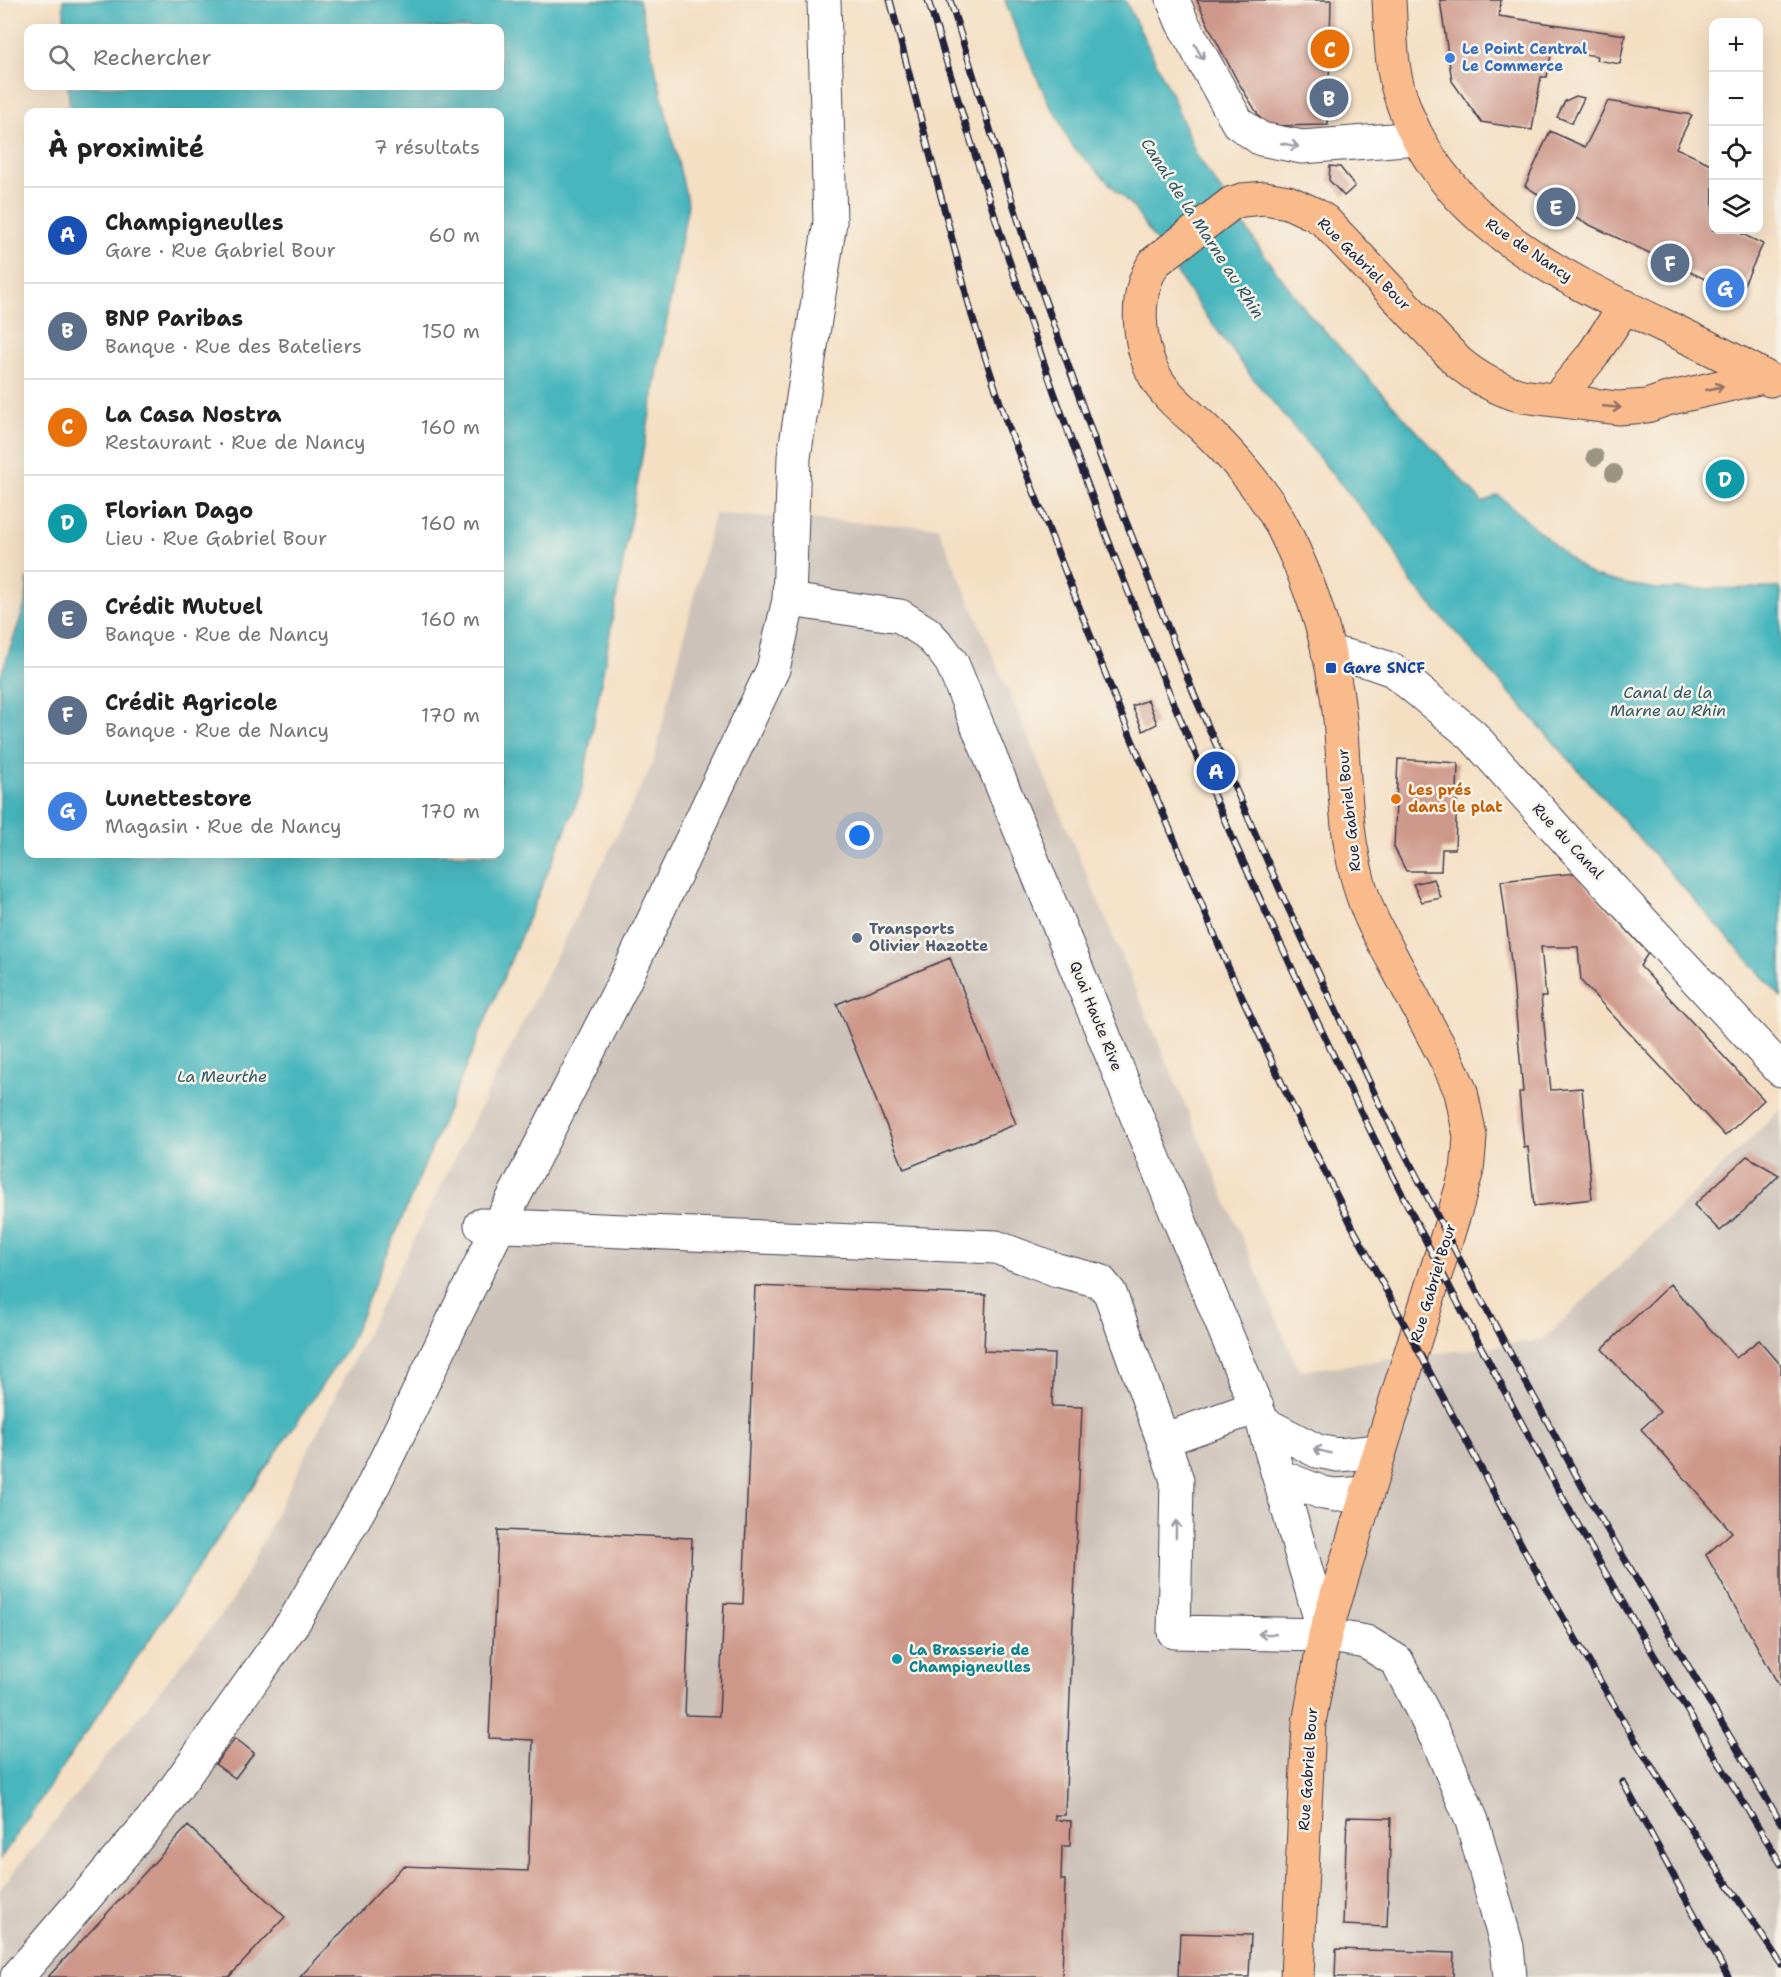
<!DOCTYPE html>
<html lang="fr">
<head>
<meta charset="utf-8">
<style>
  :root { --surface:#fff; --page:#f6f6f6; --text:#222; --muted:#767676; --line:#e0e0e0; --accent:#c8321e }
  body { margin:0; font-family:"Shantell Sans",sans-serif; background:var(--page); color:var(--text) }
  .controls { position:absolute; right:18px; top:18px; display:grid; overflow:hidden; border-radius:12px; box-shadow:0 6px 24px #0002 }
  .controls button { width:54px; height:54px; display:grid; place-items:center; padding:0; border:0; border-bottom:2px solid var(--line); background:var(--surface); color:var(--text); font:30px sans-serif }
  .you { position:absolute; left:860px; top:836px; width:21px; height:21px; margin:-15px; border:4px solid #fff; border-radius:50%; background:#1a73e8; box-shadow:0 0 0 9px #1a73e833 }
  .badge { display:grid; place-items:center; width:39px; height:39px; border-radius:50%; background:var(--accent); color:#fff; font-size:20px; font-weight:700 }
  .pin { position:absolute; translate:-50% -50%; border:3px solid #fff; box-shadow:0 2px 6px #0006 }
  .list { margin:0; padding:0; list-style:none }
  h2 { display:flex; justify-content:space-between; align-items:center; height:78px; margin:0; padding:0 24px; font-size:26px }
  h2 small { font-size:20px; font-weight:400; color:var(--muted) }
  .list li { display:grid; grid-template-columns:39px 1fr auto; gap:18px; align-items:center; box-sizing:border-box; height:96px; padding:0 24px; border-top:2px solid var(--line) }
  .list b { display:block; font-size:22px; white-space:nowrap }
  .list p { margin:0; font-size:20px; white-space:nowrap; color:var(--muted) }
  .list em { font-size:20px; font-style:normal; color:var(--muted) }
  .icon { flex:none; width:33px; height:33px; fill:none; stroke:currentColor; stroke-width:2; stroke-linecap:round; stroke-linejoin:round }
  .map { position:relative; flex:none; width:1781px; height:1977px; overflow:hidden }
  .search { position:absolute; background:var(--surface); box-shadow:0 6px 24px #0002; left:24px; top:24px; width:480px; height:66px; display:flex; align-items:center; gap:15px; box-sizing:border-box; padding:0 21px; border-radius:12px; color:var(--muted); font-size:22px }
  .panel { position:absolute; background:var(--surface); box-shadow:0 6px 24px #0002; left:24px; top:108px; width:480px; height:750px; border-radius:12px }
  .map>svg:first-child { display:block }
</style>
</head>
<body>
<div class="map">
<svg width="1781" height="1977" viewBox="0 0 1781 1977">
  <rect width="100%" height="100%" fill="#f7f3e8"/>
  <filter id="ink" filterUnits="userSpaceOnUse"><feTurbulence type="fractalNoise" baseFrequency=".0167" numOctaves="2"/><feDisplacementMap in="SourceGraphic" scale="12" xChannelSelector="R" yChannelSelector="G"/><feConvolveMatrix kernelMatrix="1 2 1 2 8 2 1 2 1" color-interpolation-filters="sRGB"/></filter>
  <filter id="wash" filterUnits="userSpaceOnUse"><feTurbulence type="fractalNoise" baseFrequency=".008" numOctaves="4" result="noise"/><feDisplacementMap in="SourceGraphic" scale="24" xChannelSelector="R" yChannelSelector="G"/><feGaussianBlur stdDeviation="1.35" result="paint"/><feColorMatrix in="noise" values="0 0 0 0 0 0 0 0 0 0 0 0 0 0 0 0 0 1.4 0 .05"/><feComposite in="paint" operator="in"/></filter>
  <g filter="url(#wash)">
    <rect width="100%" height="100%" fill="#f4dfc3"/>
    <path fill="#cdc2b9" d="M714,514L938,527L1299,1371L1543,1340L1781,1109V1977H0V1889L233,1600L653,763Z"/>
    <path fill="#46b6bd" stroke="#346c7c" stroke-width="1.5" d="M63,0H639L688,204L581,793L348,1347L0,1859V678L26,602L28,577V854H500V112H70L68,86H500V28H65Z
      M1005,0H1125L1172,95L1196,154L1264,255L1308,313L1483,503L1498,495L1576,564L1594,576L1626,584L1658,589L1779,588L1781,590V997L1410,581L1391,544L1251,376L1197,303L1133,207L1074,148L1065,134L1059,118L1049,104L1018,35Z"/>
    <g id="blocks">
      <path fill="#cd9789" d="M1197,0H1331L1328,125L1265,126L1238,82L1210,29Z
        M1440,0H1501L1499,16L1625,35L1620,64L1596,60L1597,56L1552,49L1547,77H1541L1532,130L1481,122L1452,81Z
        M1576,96L1584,98L1572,123L1557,117L1565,101Z
        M1608,101L1692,115L1676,148L1713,165V230H1734L1763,244L1739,295L1577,219L1525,186L1550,131L1585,147Z
        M1330,166L1340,167L1355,186L1344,196L1329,180Z
        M1148,700L1157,724L1143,731L1132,706Z
        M1398,759L1458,763L1455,849H1442L1441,871H1406L1394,847Z
        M1575,873L1648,953L1640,966L1764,1100L1725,1136L1581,981L1578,947H1541L1546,997H1541L1551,1090L1582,1088L1592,1199L1534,1206L1528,1147L1524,1148L1519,1092H1523L1512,970L1501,881Z
        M1434,879L1441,898L1422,902L1413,884Z
        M950,958L1016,1124L904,1169L837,1004Z
        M1747,1156L1779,1175L1747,1208L1720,1231L1694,1205Z
        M1670,1284L1736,1358L1759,1340L1781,1365V1689L1706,1555L1732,1532L1641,1429L1660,1412L1602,1349Z
        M755,1286L986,1295L984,1351L1054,1354L1052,1406L1082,1407L1065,1815H1055V1820L1071,1821L1070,1846H1062L1061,1880H1065L1062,1977H300L403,1866L528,1871L533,1740L489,1738L498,1530L692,1538L685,1715L719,1716L724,1603L743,1604Z
        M235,1738L254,1753L235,1778L215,1764Z
        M1347,1817L1391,1818L1387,1927L1343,1925Z
        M188,1826L285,1917L229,1977H48Z
        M1180,1933L1251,1935L1249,1977H1178Z
        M1336,1949L1454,1953L1453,1977H1335Z"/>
    </g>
  </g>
  <g filter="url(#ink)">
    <use href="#blocks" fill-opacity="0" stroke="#423e4f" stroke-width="1.5"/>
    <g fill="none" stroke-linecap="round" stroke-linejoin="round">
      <defs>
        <path id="minor" d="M1173,0L1182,22L1238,123L1261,139L1302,147L1418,138
          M789,600L900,616L927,633L941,648L952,663L1157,1166L1263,1423L1325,1635
          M1328,652L1367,661L1393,670L1472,735L1571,845L1781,1070
          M481,1225L996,1247L1057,1270L1100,1281L1110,1293L1163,1440
          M1257,1407L1163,1440L1177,1480L1174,1632L1325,1635L1366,1642L1397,1661L1440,1745L1472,1821L1507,1947L1510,1977
          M1263,1423L1317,1451L1338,1455L1380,1451
          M1279,1476L1323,1493L1336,1495L1367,1493
          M17,1977L158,1813L295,1620L374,1484L499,1226L624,982L773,669L789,600L794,457L830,222L824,0"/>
        <path id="major" d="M1389,0C1391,31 1390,65 1400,95C1451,259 1638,302 1770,380
          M1556,400L1592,356L1625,306
          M1297,1977L1309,1723L1325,1635L1367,1493L1456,1208L1467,1170L1469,1150L1470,1136L1461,1092L1450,1067L1374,924C1343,859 1346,788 1340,719C1333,653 1313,587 1283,528C1264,491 1234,457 1204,428C1189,414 1171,401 1159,383C1138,350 1132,295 1155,262L1232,203L1242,200L1265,198L1288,202L1314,214L1325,221L1458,362C1478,379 1497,389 1522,396L1618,408L1647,406L1667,399L1763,377"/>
      </defs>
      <use href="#minor" stroke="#423e4f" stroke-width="35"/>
      <use href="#major" stroke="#423e4f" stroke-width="35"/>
      <use href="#minor" stroke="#fff" stroke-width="33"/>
      <use href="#major" stroke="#fabb8c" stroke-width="33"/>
      <defs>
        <path id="rail" d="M890,0L972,316L1006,421L1122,716L1229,969L1298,1118L1352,1226L1528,1557L1625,1724L1685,1820L1781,1964
          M928,0C999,241 1079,480 1177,711C1285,965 1407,1213 1539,1455C1615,1594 1698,1729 1781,1864
          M950,0L1030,258L1101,458L1196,699L1284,899L1378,1101L1461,1262L1588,1497L1781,1823
          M1623,1782L1728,1977"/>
      </defs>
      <use href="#rail" stroke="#22223b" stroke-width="7"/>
      <use href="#rail" stroke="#f7f3e8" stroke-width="4.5" stroke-dasharray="14" stroke-linecap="butt"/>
    </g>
    <g fill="#9b957f">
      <circle cx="1595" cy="457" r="9"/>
      <circle cx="1614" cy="473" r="9"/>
    </g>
    <defs><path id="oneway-shaft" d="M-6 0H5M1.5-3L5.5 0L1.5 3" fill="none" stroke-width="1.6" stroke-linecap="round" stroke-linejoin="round" transform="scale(1.5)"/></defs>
    <g stroke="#9c9ca7">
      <use href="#oneway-shaft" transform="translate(1199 52) rotate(61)"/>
      <use href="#oneway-shaft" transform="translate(1290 145) rotate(11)"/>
      <use href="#oneway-shaft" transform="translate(1322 1451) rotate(-165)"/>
      <use href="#oneway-shaft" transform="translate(1176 1529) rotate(-89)"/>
      <use href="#oneway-shaft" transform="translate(1267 1634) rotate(-179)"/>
    </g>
    <g stroke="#8e6e64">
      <use href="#oneway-shaft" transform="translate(1715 388) rotate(-13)"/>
      <use href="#oneway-shaft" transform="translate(1612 407) rotate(5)"/>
    </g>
  </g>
  <circle fill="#3f7fe0" stroke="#f7f3e8" stroke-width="2" cx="1450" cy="58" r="6"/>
  <rect fill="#1a4fb4" stroke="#f7f3e8" stroke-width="2" x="1325" y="662" width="12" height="12" rx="3"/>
  <circle fill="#e8710a" stroke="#f7f3e8" stroke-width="2" cx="1396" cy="799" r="6"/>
  <circle fill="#5c6f8a" stroke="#f7f3e8" stroke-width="2" cx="857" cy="938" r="6"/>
  <circle fill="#0f9aa8" stroke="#f7f3e8" stroke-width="2" cx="897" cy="1659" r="6"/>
  <g text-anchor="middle" stroke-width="5" stroke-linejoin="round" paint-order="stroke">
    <g font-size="15" font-weight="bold" fill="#366cbe" stroke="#f7f3e8" text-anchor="start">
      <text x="1462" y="54">Le Point Central<tspan x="1462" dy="17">Le Commerce</tspan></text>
    </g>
    <g font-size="15" fill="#22223b" stroke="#f7f3e8">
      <text transform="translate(1529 250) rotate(34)" y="5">Rue de Nancy</text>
      <text transform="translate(1364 264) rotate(45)" y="5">Rue Gabriel Bour</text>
      <text transform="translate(1349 810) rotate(-96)" y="5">Rue Gabriel Bour</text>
      <text transform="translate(1568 841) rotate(47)" y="5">Rue du Canal</text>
      <text transform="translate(1096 1016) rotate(68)" y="5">Quai Haute Rive</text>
      <text transform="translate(1433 1283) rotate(-73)" y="5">Rue Gabriel Bour</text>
      <text transform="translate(1308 1769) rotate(-86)" y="5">Rue Gabriel Bour</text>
    </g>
    <g font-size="15" font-weight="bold" fill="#164399" stroke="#f7f3e8" text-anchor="start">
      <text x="1343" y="673">Gare SNCF</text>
    </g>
    <g font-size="15" font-weight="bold" fill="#c56008" stroke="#f7f3e8" text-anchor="start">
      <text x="1408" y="795">Les prés<tspan x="1408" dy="17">dans le plat</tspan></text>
    </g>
    <g font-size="15" font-weight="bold" fill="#4e5e75" stroke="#f7f3e8" text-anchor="start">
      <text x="869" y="934">Transports<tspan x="869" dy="17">Olivier Hazotte</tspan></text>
    </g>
    <g font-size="15" font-weight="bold" fill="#0d838f" stroke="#f7f3e8" text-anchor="start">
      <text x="909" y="1655">La Brasserie de<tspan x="909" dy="17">Champigneulles</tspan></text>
    </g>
    <g font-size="16" font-style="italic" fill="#2f5668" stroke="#f7f3e8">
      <text transform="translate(1203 228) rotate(57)" y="6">Canal de la Marne au Rhin</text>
      <text x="1668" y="698">Canal de la<tspan x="1668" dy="18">Marne au Rhin</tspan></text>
      <text x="222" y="1082">La Meurthe</text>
    </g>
  </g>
</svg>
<div class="controls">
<button>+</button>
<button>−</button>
<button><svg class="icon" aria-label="locate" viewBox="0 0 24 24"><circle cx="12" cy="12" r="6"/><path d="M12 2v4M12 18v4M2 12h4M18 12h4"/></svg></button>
<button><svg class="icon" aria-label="layers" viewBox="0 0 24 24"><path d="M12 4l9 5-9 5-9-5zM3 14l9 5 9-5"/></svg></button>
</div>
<div class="you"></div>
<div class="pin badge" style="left:1216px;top:771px;background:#1a4fb4">A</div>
<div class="pin badge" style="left:1329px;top:98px;background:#5c6f8a">B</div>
<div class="pin badge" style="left:1330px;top:49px;background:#e8710a">C</div>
<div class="pin badge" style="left:1725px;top:479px;background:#0f9aa8">D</div>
<div class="pin badge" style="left:1556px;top:207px;background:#5c6f8a">E</div>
<div class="pin badge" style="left:1670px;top:263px;background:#5c6f8a">F</div>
<div class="pin badge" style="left:1725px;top:288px;background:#3f7fe0">G</div>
<div class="search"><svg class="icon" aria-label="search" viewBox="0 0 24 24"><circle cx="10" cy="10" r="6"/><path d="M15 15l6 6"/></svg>Rechercher</div>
<section class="panel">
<h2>À proximité<small>7 résultats</small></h2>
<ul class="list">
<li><span class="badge" style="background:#1a4fb4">A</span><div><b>Champigneulles</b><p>Gare · Rue Gabriel Bour</p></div><em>60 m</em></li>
<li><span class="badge" style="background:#5c6f8a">B</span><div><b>BNP Paribas</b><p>Banque · Rue des Bateliers</p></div><em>150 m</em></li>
<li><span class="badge" style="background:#e8710a">C</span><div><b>La Casa Nostra</b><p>Restaurant · Rue de Nancy</p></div><em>160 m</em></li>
<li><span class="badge" style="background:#0f9aa8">D</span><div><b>Florian Dago</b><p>Lieu · Rue Gabriel Bour</p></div><em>160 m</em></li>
<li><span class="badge" style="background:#5c6f8a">E</span><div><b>Crédit Mutuel</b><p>Banque · Rue de Nancy</p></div><em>160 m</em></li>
<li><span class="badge" style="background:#5c6f8a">F</span><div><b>Crédit Agricole</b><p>Banque · Rue de Nancy</p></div><em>170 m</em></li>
<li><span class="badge" style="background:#3f7fe0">G</span><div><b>Lunettestore</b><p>Magasin · Rue de Nancy</p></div><em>170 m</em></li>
</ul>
</section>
</div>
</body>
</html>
